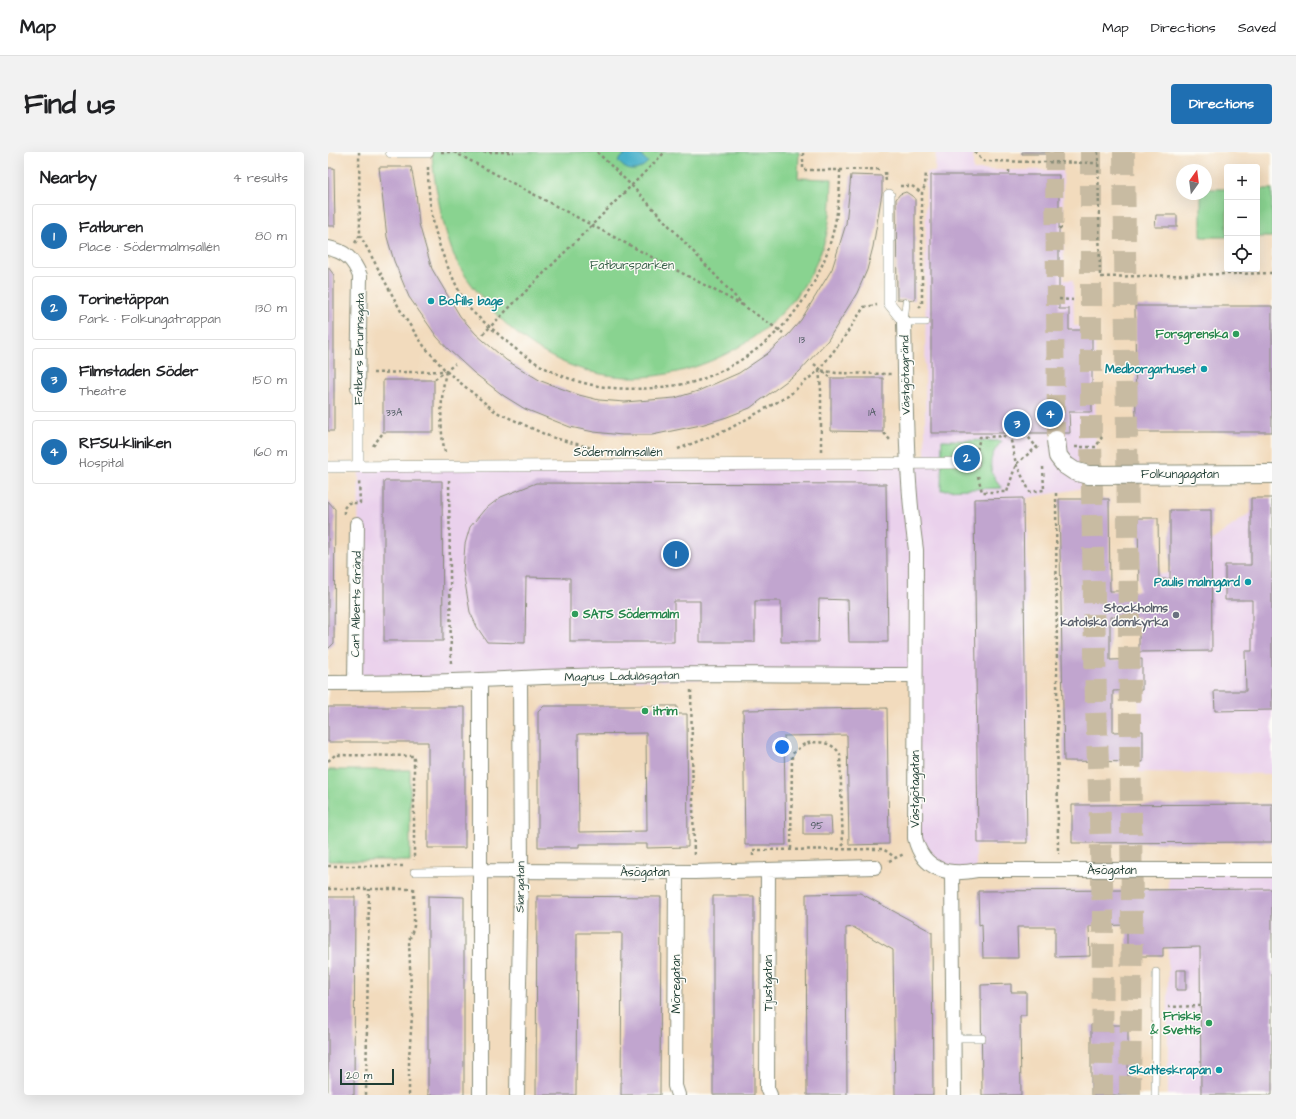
<!DOCTYPE html>
<html lang="en">
<head>
<meta charset="utf-8">
<style>
  :root { --surface:#fff; --page:#f2f2f2; --text:#202124; --muted:#757577; --line:#e0e0e0; --accent:#1f6fb2 }
  body { margin:0; font-family:"Architects Daughter",sans-serif; background:var(--page); color:var(--text) }
  .controls { position:absolute; right:12px; top:12px; display:grid; overflow:hidden; border-radius:4px; box-shadow:0 4px 16px #0002 }
  .controls button { width:36px; height:36px; display:grid; place-items:center; padding:0; border:0; border-bottom:1px solid var(--line); background:var(--surface); color:var(--text); font:20px sans-serif }
  .compass { position:absolute; left:848px; top:12px; width:36px; height:36px; border-radius:50%; background:var(--surface); box-shadow:0 4px 16px #0002; rotate:14deg }
  .scale { position:absolute; left:12px; bottom:10px; width:54px; box-sizing:border-box; padding-left:4px; border:2px solid #1f3d34; border-top:0; font-size:11px; line-height:14px; white-space:nowrap; color:#1f3d34; -webkit-text-stroke:3px #fdfcf7; paint-order:stroke }
  .you { position:absolute; left:454px; top:595px; width:14px; height:14px; margin:-10px; border:3px solid #fff; border-radius:50%; background:#1a73e8; box-shadow:0 0 0 6px #1a73e833 }
  .badge { display:grid; place-items:center; width:26px; height:26px; border-radius:50%; background:var(--accent); color:#fff; font-size:13px; font-weight:700 }
  .pin { position:absolute; translate:-50% -50%; border:2px solid #fff; box-shadow:0 1px 4px #0006 }
  .list { margin:0; padding:0; list-style:none }
  h2 { display:flex; justify-content:space-between; align-items:center; height:52px; margin:0; padding:0 16px; font-size:17px }
  h2 small { font-size:13px; font-weight:400; color:var(--muted) }
  .list li { display:grid; grid-template-columns:26px 1fr auto; gap:12px; align-items:center; box-sizing:border-box; height:64px; margin:0 8px 8px; padding:0 8px; border:1px solid var(--line); border-radius:4px }
  .list b { display:block; font-size:15px; white-space:nowrap }
  .list p { margin:0; font-size:13px; white-space:nowrap; color:var(--muted) }
  .list em { font-size:13px; font-style:normal; color:var(--muted) }
  .icon { flex:none; width:22px; height:22px; fill:none; stroke:currentColor; stroke-width:2; stroke-linecap:round; stroke-linejoin:round }
  .map { position:relative; flex:none; width:944px; height:943px; overflow:hidden; border-radius:4px }
  header { display:flex; align-items:center; gap:24px; box-sizing:border-box; height:56px; padding:0 20px; background:var(--surface); border-bottom:1px solid var(--line) }
  header strong { font-size:19px }
  nav { display:flex; gap:22px; margin-inline-start:auto; font-size:14px }
  .intro { display:flex; align-items:center; justify-content:space-between; box-sizing:border-box; height:96px; padding:0 24px }
  h1 { margin:0; font-size:28px }
  .button { padding:10px 18px; border-radius:4px; background:var(--accent); color:#fff; font-size:14px; font-weight:700 }
  main { display:flex; gap:24px; padding:0 24px }
  aside { flex:1; background:var(--surface); border-radius:4px; box-shadow:0 4px 16px #0002 }
  .map>svg:first-child { display:block }
</style>
</head>
<body>
<header>
<strong>Map</strong>
<nav><a>Map</a><a>Directions</a><a>Saved</a></nav>
</header>
<div class="intro"><h1>Find us</h1><a class="button">Directions</a></div>
<main>
<aside>
<h2>Nearby<small>4 results</small></h2>
<ul class="list">
<li><span class="badge">1</span><div><b>Fatburen</b><p>Place · Södermalmsallén</p></div><em>80 m</em></li>
<li><span class="badge">2</span><div><b>Torinetäppan</b><p>Park · Folkungatrappan</p></div><em>130 m</em></li>
<li><span class="badge">3</span><div><b>Filmstaden Söder</b><p>Theatre</p></div><em>150 m</em></li>
<li><span class="badge">4</span><div><b>RFSU-kliniken</b><p>Hospital</p></div><em>160 m</em></li>
</ul>
</aside>
<div class="map">
<svg width="944" height="943" viewBox="0 0 944 943">
  <rect width="100%" height="100%" fill="#fdfcf7"/>
  <filter id="ink" filterUnits="userSpaceOnUse"><feTurbulence type="fractalNoise" baseFrequency=".025" numOctaves="2"/><feDisplacementMap in="SourceGraphic" scale="8" xChannelSelector="R" yChannelSelector="G"/><feConvolveMatrix kernelMatrix="1 2 1 2 8 2 1 2 1" color-interpolation-filters="sRGB"/></filter>
  <filter id="wash" filterUnits="userSpaceOnUse"><feTurbulence type="fractalNoise" baseFrequency=".012" numOctaves="4" result="noise"/><feDisplacementMap in="SourceGraphic" scale="16" xChannelSelector="R" yChannelSelector="G"/><feGaussianBlur stdDeviation="0.9" result="paint"/><feColorMatrix in="noise" values="0 0 0 0 0 0 0 0 0 0 0 0 0 0 0 0 0 1.4 0 .05"/><feComposite in="paint" operator="in"/></filter>
  <g filter="url(#wash)">
    <rect width="100%" height="100%" fill="#f2dbbd"/>
    <path fill="#ead1ec" d="M608,0H645V18H735L736,128H745L746,174H767L768,337H749L699,346L701,693H648V717L622,722L589,699L586,525L28,532L31,316L597,313L598,20H607Z
      M944,345V622L811,620L810,422H837Z
      M840,718H944V943H840Z"/>
    <path fill="#89d390" stroke="#548862" d="M104,0H471L470,26L504,27C503,49 503,73 495,94C479,142 443,178 400,201C310,247 219,226 156,148C146,136 135,122 128,108C116,83 105,28 104,0Z
      M878,37H899V85H873V42H878Z
      M929,37H944V85H929Z
      M614,288L674,289C659,306 659,318 674,336L613,338Z
      M0,618H82V709H0Z"/>
    <path fill="#4ab0ca" stroke="#34767f" d="M306,0L314,4L320,10C310,20 300,22 290,9L296,3Z"/>
    <g id="blocks">
      <path fill="#c1a5cf" fill-rule="evenodd" d="M694,0H722V2H694Z
        M51,15H83L88,40L91,72L104,117L132,164L148,182L178,208L213,229L251,243L271,248L297,250L347,246L370,239L411,221L439,202L460,183L473,168L504,117L518,72L523,23L554,24V41L545,95L539,118L529,141L500,188L471,220L422,256L399,265L373,273L324,283H294L266,280L242,275L197,257L176,244L146,221L121,198L109,185L81,145L66,109L59,85Z
        M0,16H6L7,74H0Z
        M603,23H731V157H741V178H764V260H741L742,281H603Z
        M578,40L587,46V148L569,147L568,47L572,42Z
        M828,63H849V75H827Z
        M0,115L6,123V279H0Z
        M807,154H944V280H808Z
        M503,226H555V280L503,279Z
        M55,228H106V280H55Z
        M56,329H114L115,489H56Z
        M208,331L558,332L560,490H521L520,448L491,447L490,490H453V449H427V490H372V449H346V490H242V426L198,425L197,491L159,490L149,475L142,460L135,419L137,392L142,375L156,358L173,345Z
        M695,346L699,691H650L646,347Z
        M923,346H944V558L887,559L886,539H918L917,499H924V448H897V413H923Z
        M731,347H781L782,439H811L810,366H830L831,427H842V358H883L884,499L811,500V465H782V508L814,507V538L785,539V580L815,579V610L736,609Z
        M0,349L7,357L6,491L0,497Z
        M216,554H349V562H359L360,695L319,696V692H251V695H210V560ZM318,581L319,679L251,680L250,582Z
        M0,555H137V696H100V590H0Z
        M559,556L561,692L521,693L519,583L456,584L458,693H417L415,558Z
        M944,652V690L744,691V653Z
        M475,664H503L504,682H475Z
        M944,737V943H873L872,795L835,796V804H799V773L761,774L762,804L727,805V775H689L690,806H655L654,772L651,773L650,739Z
        M532,741L604,780L605,943H567L565,798L525,775L518,776L519,943H479L478,742Z
        M100,744L136,745V943H100Z
        M209,744L333,745L332,943H293L294,781H249L248,943H208Z
        M385,744H426V943H385Z
        M0,745H27L26,943H0Z
        M848,818H858V838H848Z
        M683,832V840H698V864H692L693,943H654L653,833Z
        M763,873H800V943H763Z"/>
    </g>
  </g>
  <g filter="url(#ink)">
    <use href="#blocks" fill-opacity="0" stroke="#888c78" stroke-width="1"/>
    <g fill="none" stroke-linecap="round" stroke-linejoin="round">
      <path stroke="#c8bba2" stroke-width="18" stroke-dasharray="18 9" stroke-linecap="butt" d="M726,0L728,288"/>
      <path stroke="#c8bba2" stroke-width="22" stroke-dasharray="22 11" stroke-linecap="butt" d="M763,0V285L768,553L775,759L774,943
        M796,0L804,759L802,943"/>
      <defs>
        <path id="service" d="M578,150L576,170H598
          M86,720L153,719
          M626,886H654
          M827,943L828,820"/>
        <path id="pedestrian" d="M63,0H100
          M561,43V151L576,170
          M0,315L646,311
          M30,315V235"/>
        <path id="minor" d="M0,96C17,99 26,108 32,124L30,235
          M576,170C578,246 577,322 588,398L587,686C595,719 621,724 650,718H944
          M0,531C72,531 143,529 215,525C339,520 464,523 587,523
          M27,531L29,372
          M440,718L439,936L442,943
          M153,719L366,720L547,715
          M348,720L347,934L350,943
          M624,722L626,943
          M152,943V528
          M189,943L193,720L192,528"/>
        <path id="tertiary" d="M737,313L746,319L760,323L944,322"/>
      </defs>
      <use href="#service" stroke="#888c78" stroke-width="8"/>
      <use href="#pedestrian" stroke="#888c78" stroke-width="12"/>
      <use href="#minor" stroke="#888c78" stroke-width="16"/>
      <use href="#tertiary" stroke="#888c78" stroke-width="20"/>
      <path stroke="#888c78" stroke-width="2.5" stroke-dasharray="3 3" stroke-linecap="butt" d="M113,0H186
        M126,0L416,154
        M269,0L304,34L416,154L455,181
        M647,0L655,9L770,11
        M770,0L772,125L944,121
        M100,15C100,55 107,90 125,126C129,136 135,147 141,156C149,165 160,173 169,181C214,223 262,241 324,236C341,234 361,233 377,226C465,191 513,112 512,18H475V0
        M512,18L554,17
        M681,18V23
        M557,20L558,30
        M572,34H584L594,41
        M731,76H736
        M32,83L75,163L96,194L118,219L168,260L223,285L271,298
        M27,91L32,83L31,0
        M731,147L745,148
        M591,156L594,152V41L597,33L598,20
        M155,182L337,0
        M486,212L502,225
        M45,221L118,219
        M107,227L127,212
        M556,281L562,288
        M45,294L54,282
        M747,295H768L774,285
        M350,297L399,278L460,244L491,218L515,187L536,155L549,153
        M649,298L652,285L682,284L688,312L702,340L716,338
        M493,299V238L491,218L508,221L563,222
        M117,300C111,277 113,242 118,219
        M650,324L654,340H679L688,312L710,294
        M121,328L123,513
        M728,341L730,702
        M16,362V356L20,351H32L31,328
        M363,538L366,705
        M0,609L7,603L86,604V708
        M463,697L464,602C468,599 472,594 477,592C489,588 505,590 512,602L515,697
        M425,704V698L555,697L568,706
        M561,709L576,702
        M0,714H75
        M0,737H86V733
        M840,855L872,854
        M38,943L41,737
        M81,943V906L84,864L81,789L86,774V737"/>
      <use href="#service" stroke="#fff" stroke-width="7"/>
      <use href="#pedestrian" stroke="#fff" stroke-width="11"/>
      <use href="#minor" stroke="#fff" stroke-width="14"/>
      <use href="#tertiary" stroke="#fff" stroke-width="18"/>
      <defs>
        <path id="tertiary-bridge" d="M728,288L730,304L737,313"/>
      </defs>
      <use href="#tertiary-bridge" stroke="#888c78" stroke-width="20" stroke-linecap="butt"/>
      <path stroke="#888c78" stroke-width="2.5" stroke-dasharray="3 3" stroke-linecap="butt" d="M697,281L710,297
        M715,315L716,338"/>
      <use href="#tertiary-bridge" stroke="#fff" stroke-width="18"/>
    </g>
  </g>
  <g fill="#0f9aa8" stroke="#fdfcf7" stroke-width="1.5">
    <circle cx="103" cy="149" r="4"/>
    <circle cx="876" cy="217" r="4"/>
    <circle cx="920" cy="430" r="4"/>
    <circle cx="891" cy="918" r="4"/>
  </g>
  <g fill="#2e9e5b" stroke="#fdfcf7" stroke-width="1.5">
    <circle cx="908" cy="182" r="4"/>
    <circle cx="247" cy="462" r="4"/>
    <circle cx="317" cy="559" r="4"/>
    <circle cx="881" cy="871" r="4"/>
  </g>
  <circle fill="#6b7280" stroke="#fdfcf7" stroke-width="1.5" cx="848" cy="463" r="4"/>
  <g text-anchor="middle" stroke-width="3" stroke-linejoin="round" paint-order="stroke">
    <g font-size="10" fill="#48575b">
      <text x="474" y="191">13</text>
      <text x="66" y="264">33A</text>
      <text x="544" y="264">1A</text>
      <text x="489" y="677">95</text>
    </g>
    <g font-size="12" fill="#3a624b" stroke="#fdfcf7">
      <text x="304" y="117">Fatbursparken</text>
    </g>
    <g font-size="12" font-weight="bold" fill="#0d838f" stroke="#fdfcf7" text-anchor="end">
      <text x="111" y="153" text-anchor="start">Bofills båge</text>
      <text x="868" y="221">Medborgarhuset</text>
      <text x="912" y="434">Paulis malmgård</text>
      <text x="883" y="922">Skatteskrapan</text>
    </g>
    <g font-size="12" font-weight="bold" fill="#27864d" stroke="#fdfcf7" text-anchor="end">
      <text x="900" y="186">Forsgrenska</text>
      <text x="255" y="466" text-anchor="start">SATS Södermalm</text>
      <text x="325" y="563" text-anchor="start">itrim</text>
      <text x="873" y="868">Friskis<tspan x="873" dy="14">&amp; Svettis</tspan></text>
    </g>
    <g font-size="12" fill="#1f3d34" stroke="#fdfcf7">
      <text transform="translate(31 197) rotate(-89)" y="4">Fatburs Brunnsgata</text>
      <text transform="translate(577 223) rotate(-91)" y="4">Västgötagränd</text>
      <text x="290" y="304">Södermalmsallén</text>
      <text x="852" y="326">Folkungagatan</text>
      <text transform="translate(28 452) rotate(-89)" y="4">Carl Alberts Gränd</text>
      <text transform="translate(294 524) rotate(-1)" y="4">Magnus Ladulåsgatan</text>
      <text transform="translate(587 637) rotate(-90)" y="4">Västgötagatan</text>
      <text x="784" y="722">Åsögatan</text>
      <text x="317" y="724">Åsögatan</text>
      <text transform="translate(192 735) rotate(-89)" y="4">Siargatan</text>
      <text transform="translate(440 831) rotate(-90)" y="4">Tjustgatan</text>
      <text transform="translate(348 832) rotate(-90)" y="4">Möregatan</text>
    </g>
    <g font-size="12" font-weight="bold" fill="#5b616d" stroke="#fdfcf7" text-anchor="end">
      <text x="840" y="460">Stockholms<tspan x="840" dy="14">katolska domkyrka</tspan></text>
    </g>
  </g>
</svg>
<div class="controls">
<button>+</button>
<button>−</button>
<button><svg class="icon" aria-label="locate" viewBox="0 0 24 24"><circle cx="12" cy="12" r="6"/><path d="M12 2v4M12 18v4M2 12h4M18 12h4"/></svg></button>
</div>
<svg class="compass" viewBox="-18 -18 36 36"><path d="M0-13l5 13h-10z" fill="#e53935"/><path d="M0 13l5-13h-10z" fill="#757577"/></svg>
<div class="scale">20 m</div>
<div class="you"></div>
<div class="pin badge" style="left:348px;top:402px">1</div>
<div class="pin badge" style="left:639px;top:306px">2</div>
<div class="pin badge" style="left:689px;top:272px">3</div>
<div class="pin badge" style="left:722px;top:262px">4</div>
</div>
</main>
</body>
</html>
